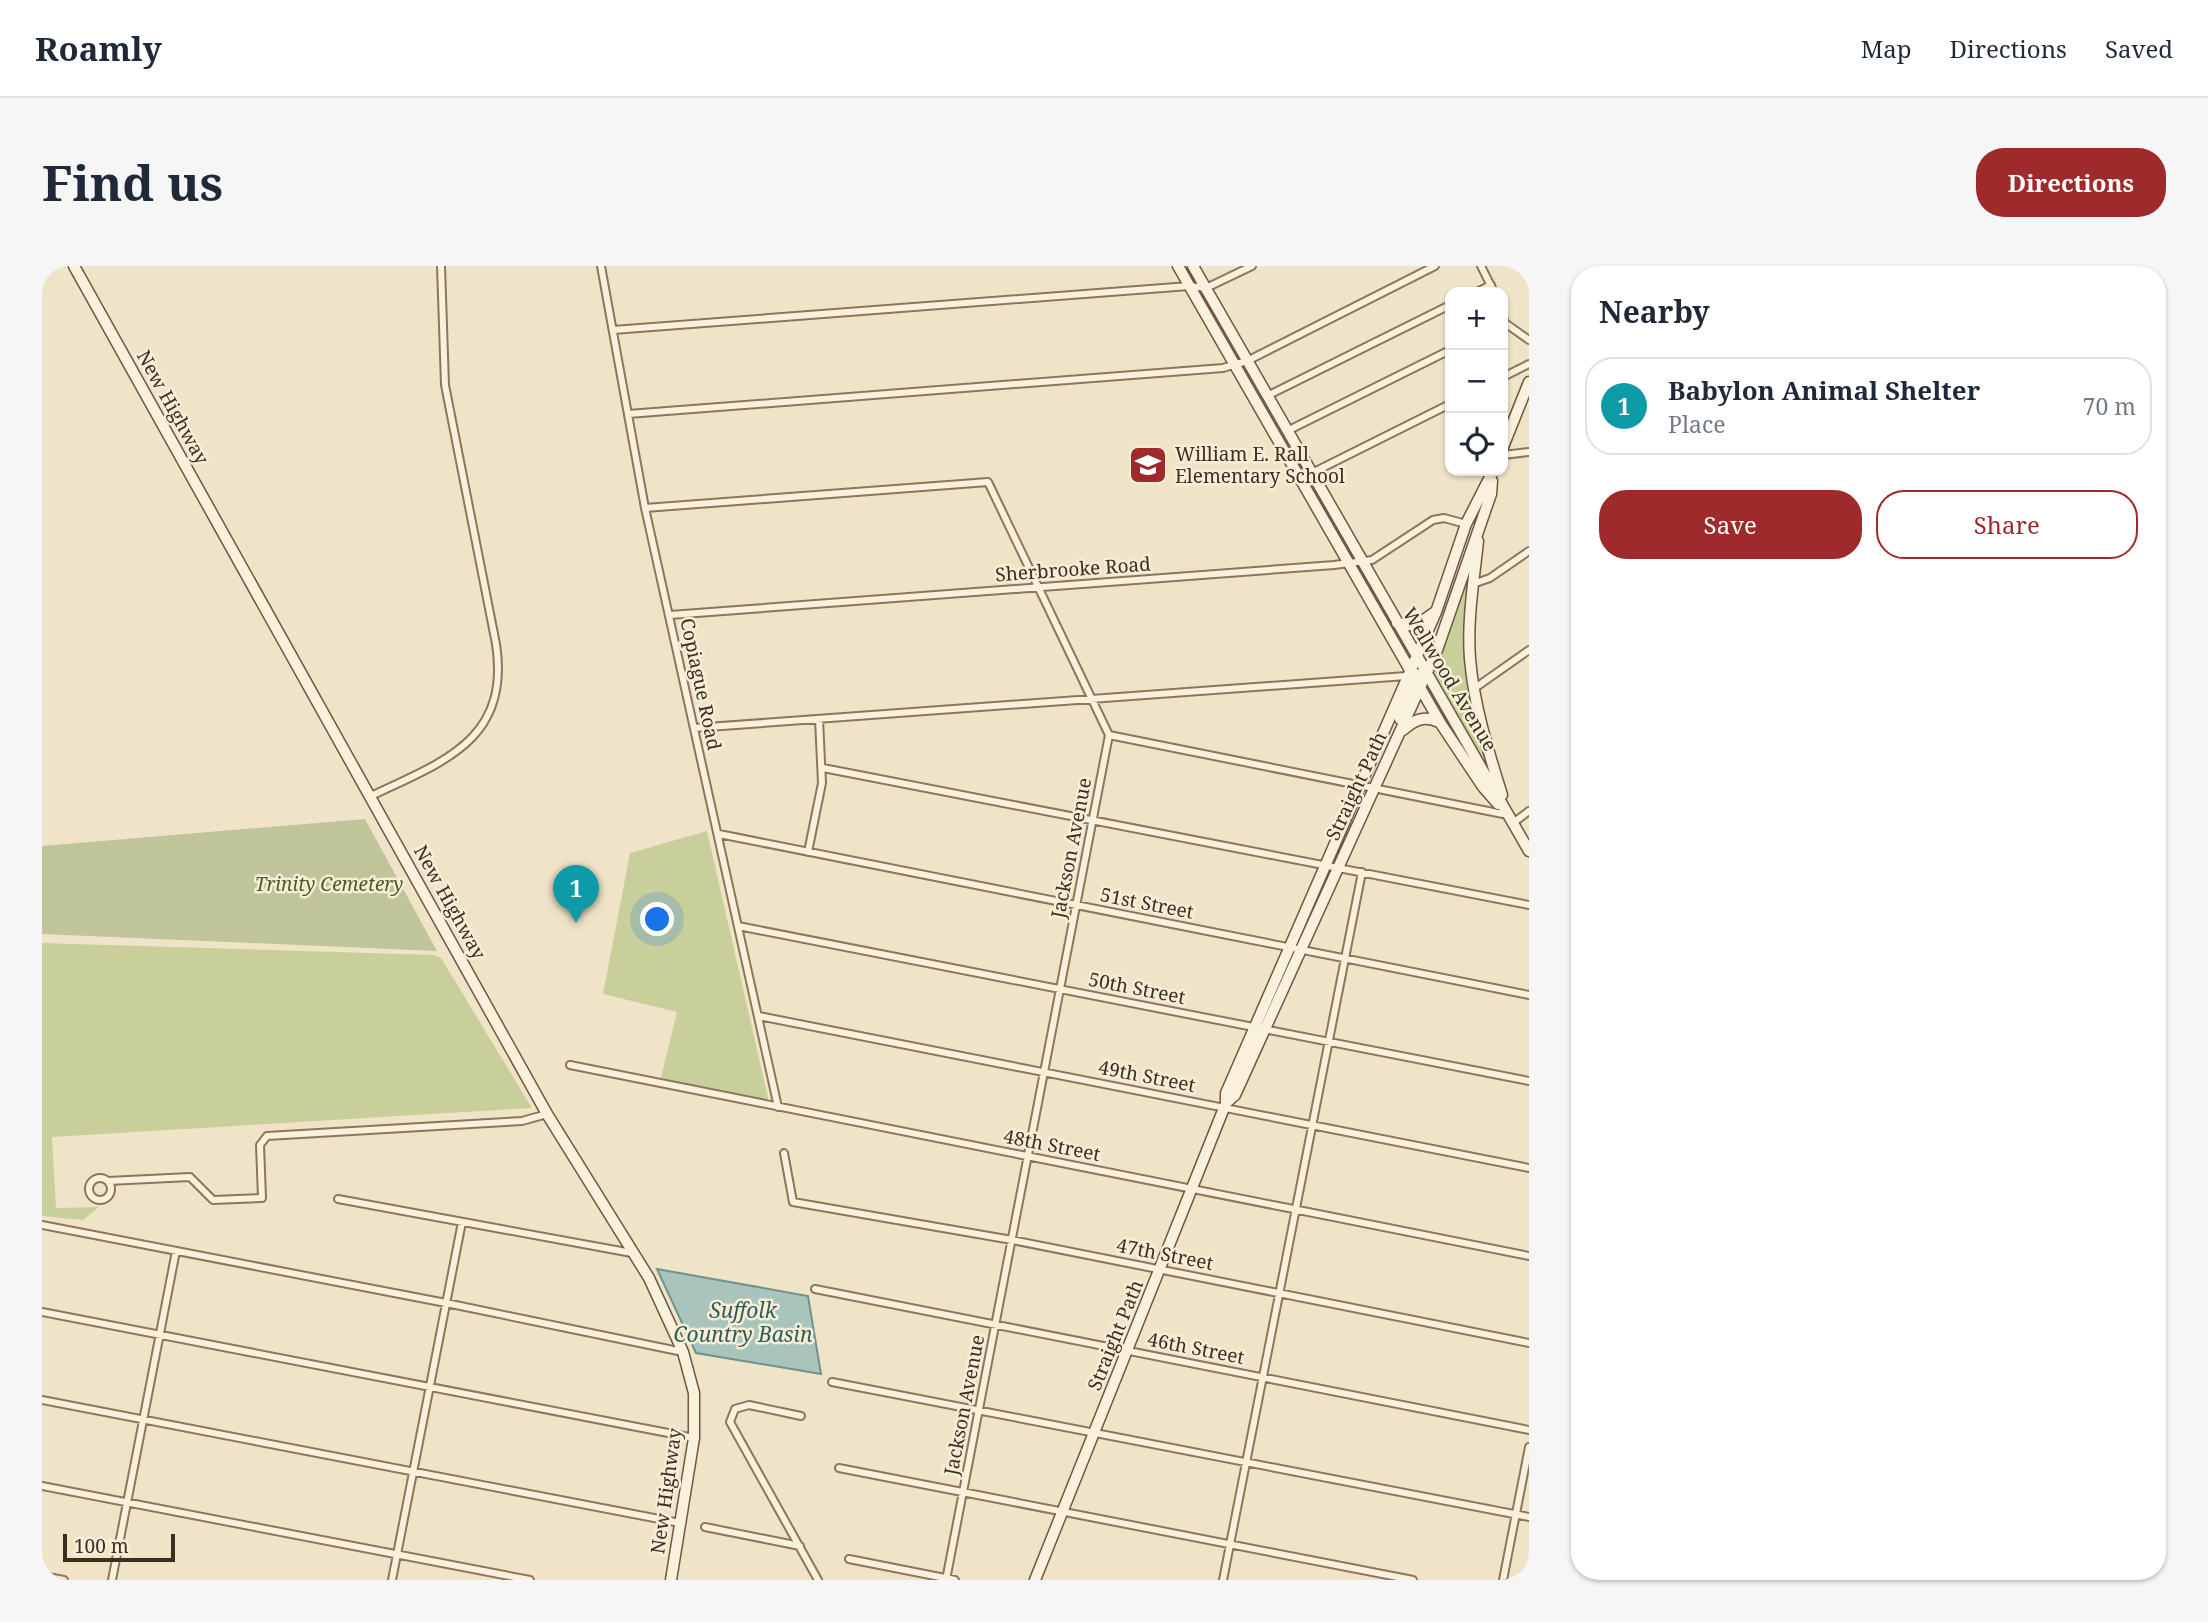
<!DOCTYPE html>
<html lang="en">
<head>
<meta charset="utf-8">
<style>
  :root { --surface:#fff; --page:#f6f6f7; --text:#1f2937; --muted:#747a83; --line:#e0e1e3; --accent:#9e2a2b }
  body { margin:0; font-family:"Noto Serif",serif; background:var(--page); color:var(--text) }
  .controls { position:absolute; right:21px; top:21px; display:grid; overflow:hidden; border-radius:14px; box-shadow:0 2px 5px #0004 }
  .controls button { width:63px; height:63px; display:grid; place-items:center; padding:0; border:0; border-bottom:2px solid var(--line); background:var(--surface); color:var(--text); font:35px sans-serif }
  .scale { position:absolute; left:21px; bottom:18px; width:112px; box-sizing:border-box; padding-left:7px; border:4px solid #3d2e20; border-top:0; font-size:19px; line-height:24px; white-space:nowrap; color:#3d2e20; -webkit-text-stroke:5px #f7eed8; paint-order:stroke }
  .you { position:absolute; left:616px; top:654px; width:24px; height:24px; margin:-18px; border:5px solid #fff; border-radius:50%; background:#1a73e8; box-shadow:0 0 0 10px #1a73e833 }
  .badge { display:grid; place-items:center; width:46px; height:46px; border-radius:50%; background:var(--accent); color:#fff; font-size:23px; font-weight:700 }
  .pin { position:absolute; translate:-50% -58px; filter:drop-shadow(0 2px 4px #0008) }
  .pin::after { content:''; position:absolute; top:37px; width:24px; height:21px; background:inherit; clip-path:polygon(0 0,100% 0,50% 100%) }
  .list { margin:0; padding:0; list-style:none }
  h2 { display:flex; justify-content:space-between; align-items:center; height:91px; margin:0; padding:0 28px; font-size:30px }
  h2 small { font-size:23px; font-weight:400; color:var(--muted) }
  .list li { display:grid; grid-template-columns:46px 1fr auto; gap:21px; align-items:center; box-sizing:border-box; height:98px; margin:0 14px 14px; padding:0 14px; border:2px solid var(--line); border-radius:28px }
  .list b { display:block; font-size:26px; white-space:nowrap }
  .list p { margin:0; font-size:23px; white-space:nowrap; color:var(--muted) }
  .list em { font-size:23px; font-style:normal; color:var(--muted) }
  .actions { display:flex; gap:14px; padding:21px 28px }
  .actions a { flex:1; padding:16px 0; border:2px solid var(--accent); border-radius:28px; text-align:center; font-size:24px; color:var(--accent) }
  .actions .main { background:var(--accent); color:#fff }
  .icon { flex:none; width:38px; height:38px; fill:none; stroke:currentColor; stroke-width:2; stroke-linecap:round; stroke-linejoin:round }
  .map { position:relative; flex:none; width:1487px; height:1314px; overflow:hidden; border-radius:28px }
  header { display:flex; align-items:center; gap:42px; box-sizing:border-box; height:98px; padding:0 35px; background:var(--surface); border-bottom:2px solid var(--line) }
  header strong { font-size:33px }
  nav { display:flex; gap:38px; margin-inline-start:auto; font-size:24px }
  .intro { display:flex; align-items:center; justify-content:space-between; box-sizing:border-box; height:168px; padding:0 42px }
  h1 { margin:0; font-size:49px }
  .button { padding:18px 32px; border-radius:28px; background:var(--accent); color:#fff; font-size:24px; font-weight:700 }
  main { display:flex; gap:42px; padding:0 42px }
  aside { flex:1; background:var(--surface); border-radius:28px; box-shadow:0 2px 5px #0004 }
  .map>svg:first-child { display:block }
</style>
</head>
<body>
<header>
<strong>Roamly</strong>
<nav><a>Map</a><a>Directions</a><a>Saved</a></nav>
</header>
<div class="intro"><h1>Find us</h1><a class="button">Directions</a></div>
<main>
<div class="map">
<svg width="1487" height="1314" viewBox="0 0 1487 1314">
  <rect width="100%" height="100%" fill="#f0e4c8"/>
  <path fill="#c9cf9b" d="M1432,286L1424,363L1450,510L1389,406L1409,361Z
    M665,565L727,836L618,815L635,746L561,728L588,587Z
    M0,677L393,689L399,692L490,842L10,871L14,942L57,941L41,954L0,950Z"/>
  <path fill="#bfc49a" d="M323,553L395,685L0,668V580Z"/>
  <path fill="#a9c4bc" stroke="#6f938a" stroke-width="2" d="M615,1003L766,1030L779,1108L654,1087Z"/>
  <g fill="none" stroke-linecap="round" stroke-linejoin="round">
    <defs>
      <path id="street" d="M559,0L603,242L736,841
        M1439,0L1452,26
        M1435,26L1449,19
        M1461,51L1463,57L1487,74
        M571,64L1147,20L1164,22L1210,0
        M1461,111L1487,98
        M1225,130L1408,39
        M586,148L1181,102L1205,95L1393,0
        M1245,165L1408,84
        M1461,189L1487,186
        M1258,213L1408,138
        M603,242L946,216L1067,469L904,1314
        M1431,318L1448,312L1487,285
        M628,349L1292,299L1330,294L1391,254L1402,252L1424,258
        M1433,422L1487,384
        M652,462L1364,410
        M1067,469L1466,549
        M781,502L1487,639
        M327,531C400,496 469,475 454,378L403,119L399,0
        M1471,557L1487,545
        M677,568L1487,729
        M766,586L780,517L777,453
        M696,660L1487,815
        M717,750L1487,902
        M528,799L1487,990
        M742,887L751,936L970,974L1487,1077
        M47 923a11 11 0 1 1 22 0a11 11 0 1 1-22 0Z
        M66,915L148,911L171,934L220,932L218,879L225,870L480,855L505,848
        M296,933L590,987
        M0,959L404,1037L641,1086
        M773,1023L1487,1164
        M0,1046L652,1172
        M790,1116L1487,1251
        M0,1134L638,1257
        M759,1150L707,1139L693,1143L688,1156L776,1314
        M797,1202L1371,1314
        M0,1220L488,1314
        M663,1261L758,1280
        M807,1293L913,1314
        M0,1310L22,1314
        M70,1314L134,985
        M350,1314L420,956
        M1181,1314L1320,606
        M1461,1314L1487,1181"/>
      <path id="secondary" d="M32,0L505,848L607,1012L641,1086L652,1127V1172L629,1314
        M1136,0L1399,458L1441,521L1456,538
        M1151,0L1487,585
        M1461,181L1487,116
        M1436,275C1432,314 1425,353 1428,393C1432,440 1446,484 1460,529
        M1355,357L1373,360L1393,346
        M1358,453L1374,408
        M1361,464C1372,454 1382,449 1397,456
        M1184,837L1193,829L1395,384L1449,228L1450,215
        M993,1314L1184,837V827L1394,346L1424,258L1451,205"/>
    </defs>
    <use href="#street" stroke="#8d765c" stroke-width="10"/>
    <use href="#secondary" stroke="#6f573f" stroke-width="13"/>
    <use href="#street" stroke="#faf1dc" stroke-width="6"/>
    <use href="#secondary" stroke="#faf1dc" stroke-width="10"/>
  </g>
  <defs>
    <symbol id="school-square" viewBox="-11 -11 22 22"><rect x="-9" y="-9" width="18" height="18" rx="4" fill="#9e2a2b" stroke="#f7eed8"/><path d="M0-5L7-2L0 1L-7-2ZM-4 1L0 2.5L4 1V4Q0 6-4 4Z" fill="#fff"/></symbol>
  </defs>
  <g fill-rule="evenodd">
    <use href="#school-square" x="1084" y="177" width="44" height="44"/>
  </g>
  <g text-anchor="middle" stroke-width="5" stroke-linejoin="round" paint-order="stroke">
    <g font-size="19" fill="#3d2e20" stroke="#f7eed8">
      <text transform="translate(131 141) rotate(61)" y="7">New Highway</text>
      <text transform="translate(1031 303) rotate(-4)" y="7">Sherbrooke Road</text>
      <text transform="translate(1408 413) rotate(59)" y="7">Wellwood Avenue</text>
      <text transform="translate(659 418) rotate(78)" y="7">Copiague Road</text>
      <text transform="translate(1314 520) rotate(-65)" y="7">Straight Path</text>
      <text transform="translate(1029 582) rotate(-79)" y="7">Jackson Avenue</text>
      <text transform="translate(408 636) rotate(61)" y="7">New Highway</text>
      <text transform="translate(1105 637) rotate(11)" y="7">51st Street</text>
      <text transform="translate(1095 722) rotate(11)" y="7">50th Street</text>
      <text transform="translate(1105 810) rotate(11)" y="7">49th Street</text>
      <text transform="translate(1010 879) rotate(11)" y="7">48th Street</text>
      <text transform="translate(1123 988) rotate(11)" y="7">47th Street</text>
      <text transform="translate(1073 1069) rotate(-68)" y="7">Straight Path</text>
      <text transform="translate(1154 1082) rotate(11)" y="7">46th Street</text>
      <text transform="translate(922 1139) rotate(-79)" y="7">Jackson Avenue</text>
      <text transform="translate(624 1225) rotate(-82)" y="7">New Highway</text>
    </g>
    <g font-size="19" fill="#3d2e20" stroke="#f7eed8" text-anchor="start">
      <text x="1133" y="195">William E. Rall<tspan x="1133" dy="22">Elementary School</tspan></text>
    </g>
    <g font-size="19" font-style="italic" fill="#4d5a26" stroke="#f7eed8">
      <text x="287" y="625">Trinity Cemetery</text>
    </g>
    <g font-size="21" font-style="italic" fill="#2f5d5a" stroke="#f7eed8">
      <text x="701" y="1052">Suffolk<tspan x="701" dy="24">Country Basin</tspan></text>
    </g>
  </g>
</svg>
<div class="controls">
<button>+</button>
<button>−</button>
<button><svg class="icon" aria-label="locate" viewBox="0 0 24 24"><circle cx="12" cy="12" r="6"/><path d="M12 2v4M12 18v4M2 12h4M18 12h4"/></svg></button>
</div>
<div class="scale">100 m</div>
<div class="you"></div>
<div class="pin badge" style="left:534px;top:657px;background:#0f9aa8">1</div>
</div>
<aside>
<h2>Nearby<small></small></h2>
<ul class="list">
<li><span class="badge" style="background:#0f9aa8">1</span><div><b>Babylon Animal Shelter</b><p>Place</p></div><em>70 m</em></li>
</ul>
<div class="actions"><a class="main">Save</a><a>Share</a></div>
</aside>
</main>
</body>
</html>
